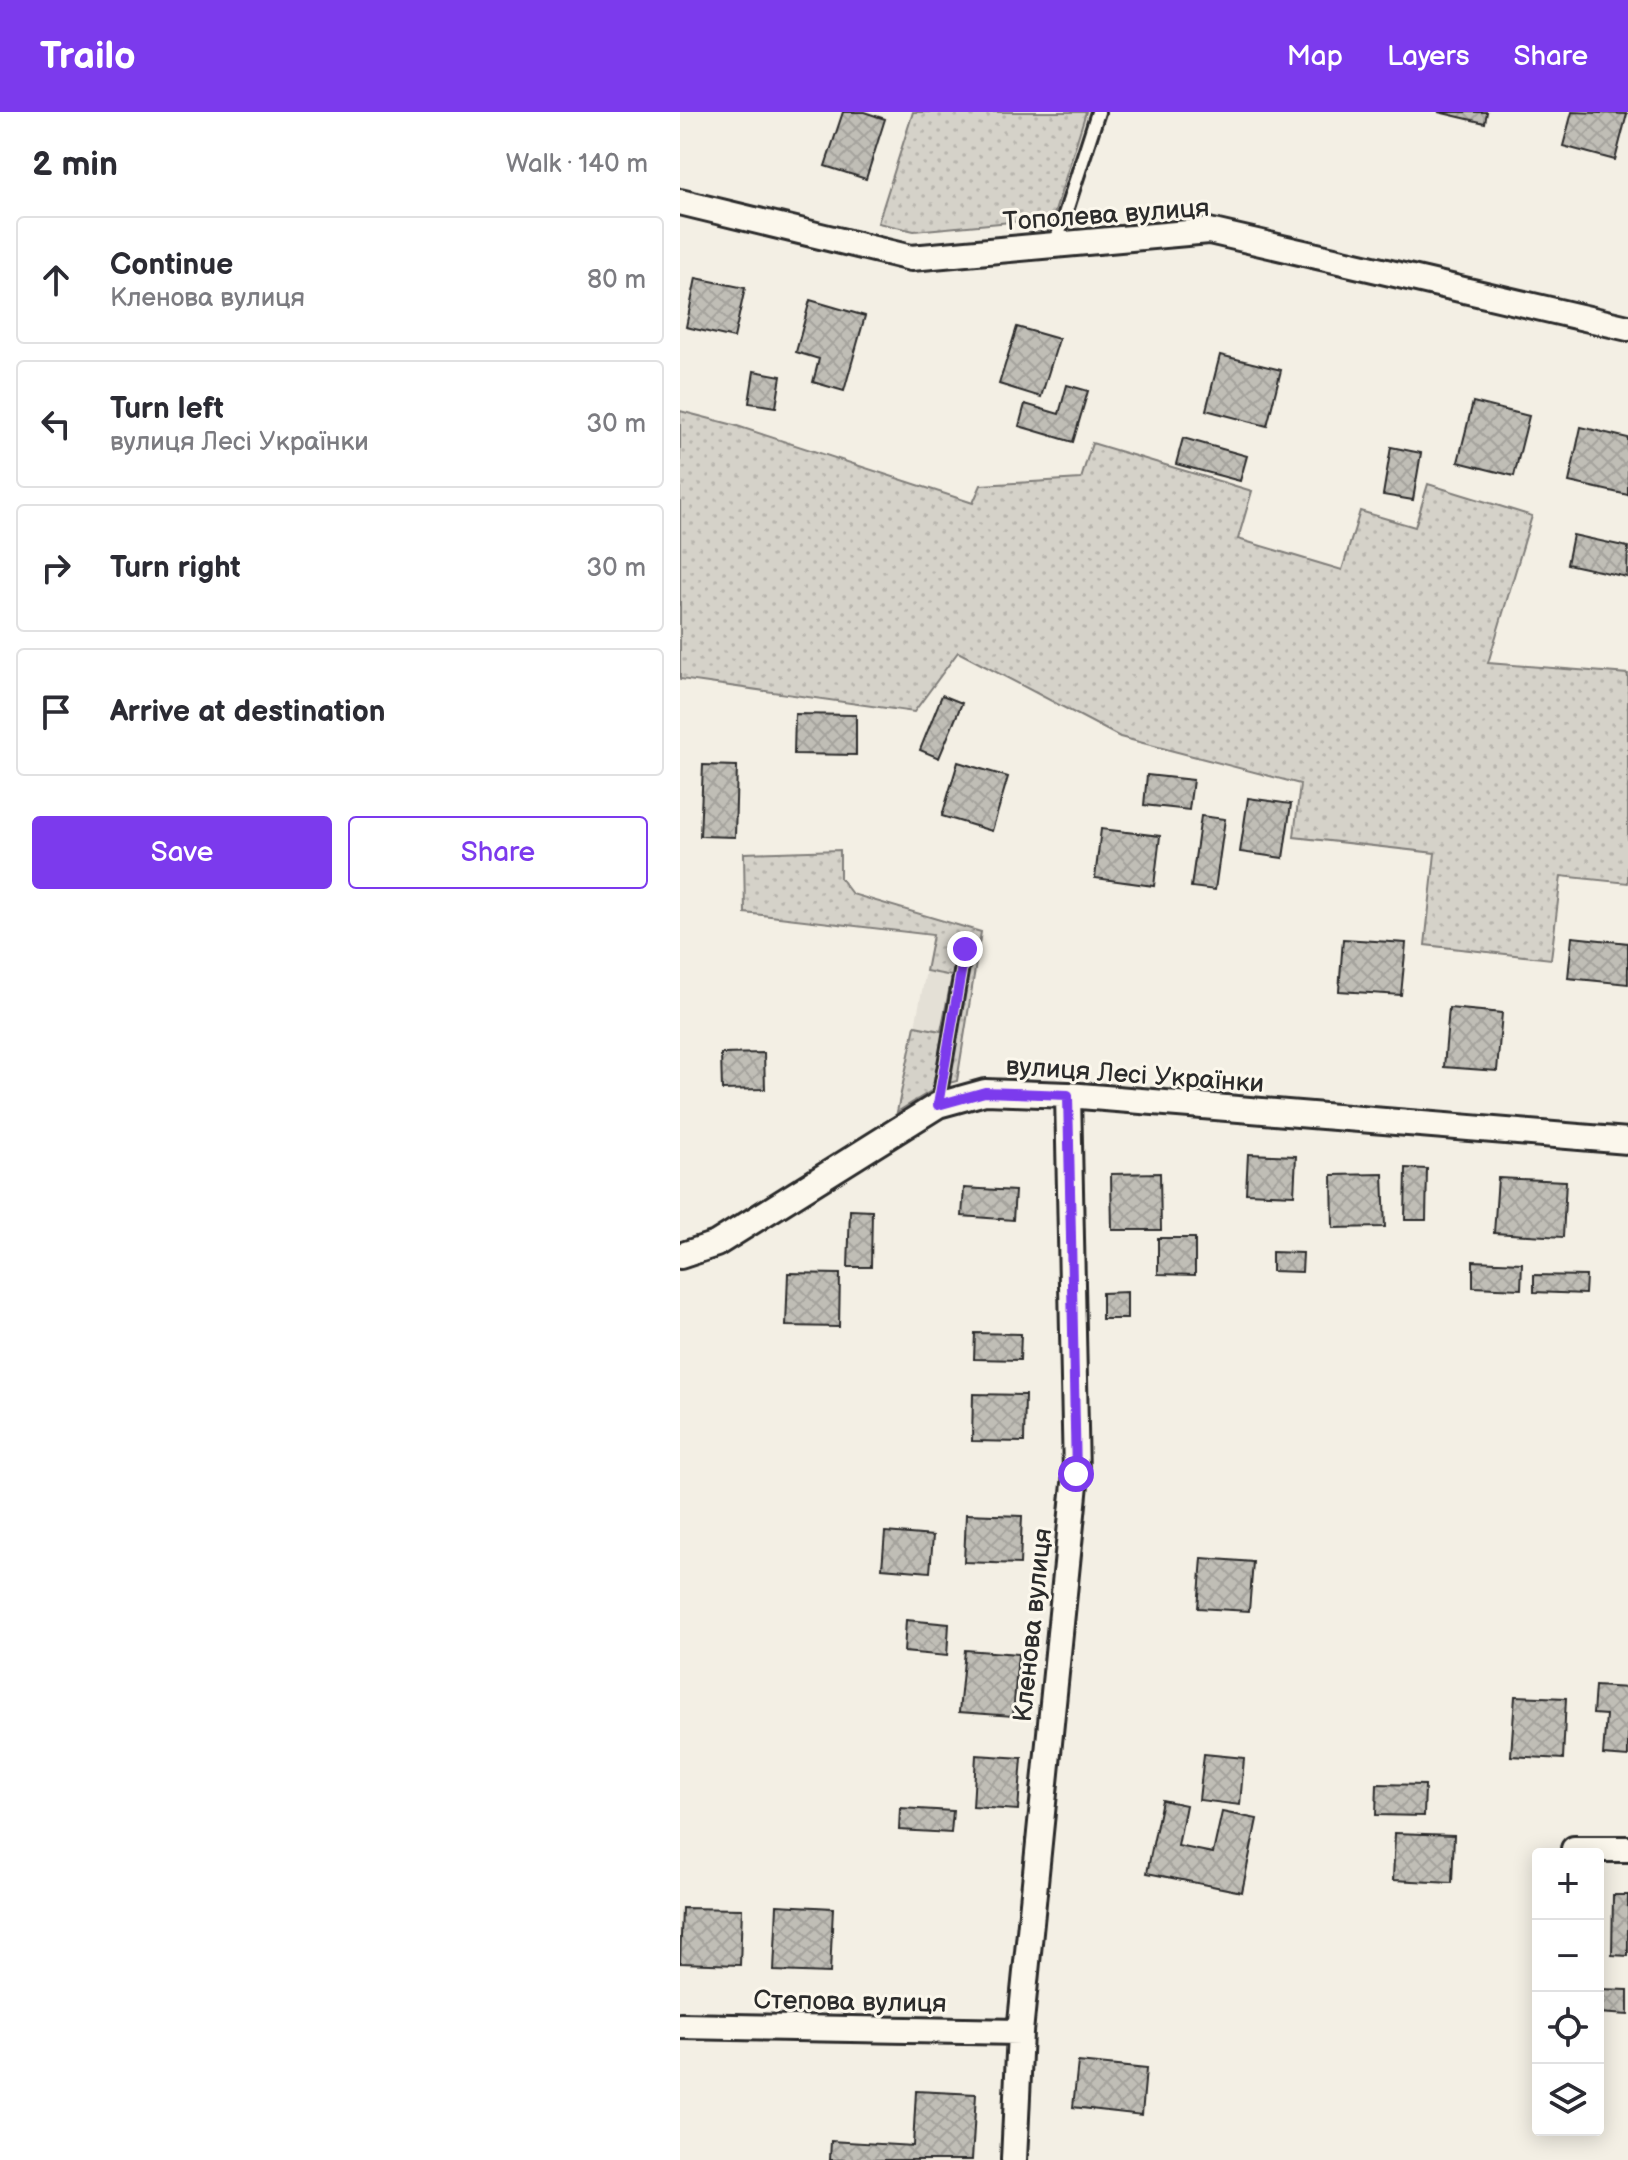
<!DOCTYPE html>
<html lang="en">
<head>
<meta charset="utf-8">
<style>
  :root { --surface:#fff; --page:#f7f7f7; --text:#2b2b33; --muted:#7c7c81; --line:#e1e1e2; --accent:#7c3aed }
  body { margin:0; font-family:"Balsamiq Sans",sans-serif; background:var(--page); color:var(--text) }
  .controls { position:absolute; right:24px; bottom:24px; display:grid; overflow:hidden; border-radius:8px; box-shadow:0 4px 20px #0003 }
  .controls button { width:72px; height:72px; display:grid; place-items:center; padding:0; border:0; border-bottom:2px solid var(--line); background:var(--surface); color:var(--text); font:40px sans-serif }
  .stop { position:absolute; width:24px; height:24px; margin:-18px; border:6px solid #7c3aed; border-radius:50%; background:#fff }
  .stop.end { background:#7c3aed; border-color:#fff; box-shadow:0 2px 8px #0008 }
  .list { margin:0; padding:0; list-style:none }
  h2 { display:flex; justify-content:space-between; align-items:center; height:104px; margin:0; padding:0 32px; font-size:34px }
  h2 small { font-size:26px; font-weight:400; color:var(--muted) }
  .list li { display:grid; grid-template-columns:52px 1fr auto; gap:24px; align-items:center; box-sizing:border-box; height:128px; margin:0 16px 16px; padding:0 16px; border:2px solid var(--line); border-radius:8px }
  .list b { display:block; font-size:30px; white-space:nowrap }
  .list p { margin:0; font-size:26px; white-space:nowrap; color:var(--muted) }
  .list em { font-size:26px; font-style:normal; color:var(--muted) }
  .actions { display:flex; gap:16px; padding:24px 32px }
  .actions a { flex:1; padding:18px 0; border:2px solid var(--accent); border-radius:8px; text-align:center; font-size:28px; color:var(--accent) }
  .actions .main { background:var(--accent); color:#fff }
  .icon { flex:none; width:44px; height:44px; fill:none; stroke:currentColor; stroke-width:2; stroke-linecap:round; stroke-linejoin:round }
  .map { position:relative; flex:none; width:948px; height:2048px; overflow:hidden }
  header { display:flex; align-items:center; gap:48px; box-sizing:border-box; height:112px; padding:0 40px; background:var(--accent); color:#fff }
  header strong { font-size:38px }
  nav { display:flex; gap:44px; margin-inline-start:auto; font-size:28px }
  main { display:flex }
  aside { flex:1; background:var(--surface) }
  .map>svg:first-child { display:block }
</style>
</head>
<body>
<header>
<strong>Trailo</strong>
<nav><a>Map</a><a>Layers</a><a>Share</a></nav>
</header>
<main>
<aside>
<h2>2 min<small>Walk · 140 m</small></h2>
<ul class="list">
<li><svg class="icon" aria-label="ahead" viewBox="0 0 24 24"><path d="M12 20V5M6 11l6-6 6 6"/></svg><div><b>Continue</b><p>Кленова вулиця</p></div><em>80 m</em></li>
<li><svg class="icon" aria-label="left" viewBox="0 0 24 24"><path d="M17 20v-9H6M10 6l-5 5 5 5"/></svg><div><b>Turn left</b><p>вулиця Лесі Українки</p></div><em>30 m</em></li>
<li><svg class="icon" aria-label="right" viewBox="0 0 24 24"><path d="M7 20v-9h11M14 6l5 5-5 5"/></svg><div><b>Turn right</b></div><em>30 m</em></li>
<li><svg class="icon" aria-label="arrive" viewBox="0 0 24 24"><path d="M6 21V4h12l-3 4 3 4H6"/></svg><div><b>Arrive at destination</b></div></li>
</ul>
<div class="actions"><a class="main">Save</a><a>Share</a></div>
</aside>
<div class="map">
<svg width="948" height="2048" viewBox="0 0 948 2048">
  <defs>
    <pattern id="grass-dots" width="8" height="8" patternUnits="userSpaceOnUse" patternTransform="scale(2)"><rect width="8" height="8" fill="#d5d2c9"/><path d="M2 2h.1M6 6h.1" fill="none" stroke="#b7b4ad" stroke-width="1.8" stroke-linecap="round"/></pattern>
    <pattern id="building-cross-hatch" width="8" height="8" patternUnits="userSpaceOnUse" patternTransform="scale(2)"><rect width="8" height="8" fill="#c0beb6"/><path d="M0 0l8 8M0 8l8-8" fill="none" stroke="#a5a39d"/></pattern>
  </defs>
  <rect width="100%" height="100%" fill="#f3efe4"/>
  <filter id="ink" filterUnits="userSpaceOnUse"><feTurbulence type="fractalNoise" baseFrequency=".0125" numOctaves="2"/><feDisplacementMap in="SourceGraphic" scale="16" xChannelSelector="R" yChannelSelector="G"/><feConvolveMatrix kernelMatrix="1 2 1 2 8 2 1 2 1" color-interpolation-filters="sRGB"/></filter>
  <g filter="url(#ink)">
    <path fill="#e4e0d6" d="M246,859L272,864L261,919L235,914Z"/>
    <path fill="url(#grass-dots)" stroke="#807e7a" stroke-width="2" d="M233,0H406L373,106L234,119L198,111Z
      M0,299L54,313L293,391L301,373L401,367L412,331L572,379L558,427L662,458L680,399L735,415L748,372L852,404L808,551L948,562V771L881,764L871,847L745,833L755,741L614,725L620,672L440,625L278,540L234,600L0,567Z
      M160,738V766L172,782L301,820L277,969L261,973L217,1000L235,914L261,919L272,864L246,859L253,823L65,801L64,741Z"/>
    <path fill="url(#building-cross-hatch)" stroke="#2b2b2b" stroke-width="2" d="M163,0H184L205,7L186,67L145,54Z
      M758,0H807L805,11Z
      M892,0L947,2L935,48L883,34Z
      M16,166L65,176L54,226L6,215Z
      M130,188L185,204L164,279L133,270L139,247L116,240Z
      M337,215L379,227L361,285L319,272Z
      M540,243L601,258L587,314L526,298Z
      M74,259L101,264L96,295L69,291Z
      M387,273L408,279L393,330L339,314L345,292L379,302Z
      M793,290L849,304L834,364L778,350Z
      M901,315L948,326V383L889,370Z
      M503,326L567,344L560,369L496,352Z
      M711,335L741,341L733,388L703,383Z
      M893,423L948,435L947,465L887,452Z
      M262,583L282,591L259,646L240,638Z
      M115,602L176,603V643L114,642Z
      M278,650L328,665L312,719L262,704Z
      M23,653L57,654L55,725L20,724Z
      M467,663L513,668L509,698L464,693Z
      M568,686L611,692L603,746L560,740Z
      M521,704L545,707L535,778L511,775Z
      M421,717L480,724L474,774L415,766Z
      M892,825L948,831V872L888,866Z
      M663,827L726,831L721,883L659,879Z
      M769,896L822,901L817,959L764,955Z
      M84,941L85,977L42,978L41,942Z
      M568,1042L616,1044L614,1083L566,1081Z
      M726,1056L747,1057L746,1108H725Z
      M480,1061L481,1118H432L431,1062Z
      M703,1062L705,1115L653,1116L652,1063Z
      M818,1066L886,1069L883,1125L814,1121Z
      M284,1076L335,1079L333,1108L282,1104Z
      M170,1098L192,1099L191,1155H168Z
      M478,1126H515V1163L478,1162Z
      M592,1140L623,1141L622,1160L592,1159Z
      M793,1149L842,1151L841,1177L793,1175Z
      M108,1161L160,1162L159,1215L106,1214Z
      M854,1163L906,1164L905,1182L854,1180Z
      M447,1180V1207H422V1181Z
      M295,1221L341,1222L340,1248L294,1247Z
      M293,1282L345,1283L344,1330L292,1329Z
      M286,1402L342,1404L340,1452L284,1450Z
      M205,1420L253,1424L250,1460L202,1456Z
      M522,1446L573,1450L569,1499L518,1496Z
      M226,1508L269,1512L267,1544L224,1540Z
      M285,1538L338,1542L333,1604L279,1600Z
      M915,1574L948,1576V1645L923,1643L926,1603L913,1602Z
      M835,1584L886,1586L883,1647L831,1644Z
      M524,1642L564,1646L560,1693L519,1688Z
      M296,1643L342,1646L338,1698L293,1695Z
      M697,1672L745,1673L744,1704L696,1703Z
      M482,1688L506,1693L498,1734L533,1741L542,1700L577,1707L562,1780L467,1761Z
      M220,1696L273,1699L271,1721L219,1718Z
      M715,1721L774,1723L772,1771L713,1768Z
      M933,1783H948V1844L932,1843Z
      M97,1793L153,1796L150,1861L94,1859Z
      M2,1796L62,1797L60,1853L0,1851Z
      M918,1877L948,1878V1903L918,1901Z
      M398,1950L466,1957L462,2003L393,1995Z
      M236,1979L296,1982L292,2048H150L151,2029L233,2034Z"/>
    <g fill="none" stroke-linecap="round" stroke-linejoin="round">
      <defs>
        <path id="lane" d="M375,133L418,0
          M258,993L285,837"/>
        <path id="street" d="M0,90L231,146L529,119L948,216
          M0,1144L36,1132L258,993L305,980L388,983L948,1029
          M894,1737H948
          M0,1914L340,1920
          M334,2048L340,1920L396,1362L388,983"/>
      </defs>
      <use href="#lane" stroke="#2b2b2b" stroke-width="18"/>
      <use href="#street" stroke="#2b2b2b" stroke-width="30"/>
      <use href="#lane" stroke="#fbf7ec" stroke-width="12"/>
      <use href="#street" stroke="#fbf7ec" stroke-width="24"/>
    </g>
  </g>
  <g fill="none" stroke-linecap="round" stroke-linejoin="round" filter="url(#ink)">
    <path stroke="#7c3aed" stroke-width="10" d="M285,837L258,993L305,980L388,983L396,1362"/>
  </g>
  <g text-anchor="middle" stroke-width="6" stroke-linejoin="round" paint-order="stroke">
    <g font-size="26" fill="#2b2b2b" stroke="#fbf7ec">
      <text transform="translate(426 102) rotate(-4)" y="9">Тополева вулиця</text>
      <text transform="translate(455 962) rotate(4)" y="9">вулиця Лесі Українки</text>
      <text transform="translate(352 1513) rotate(-84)" y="9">Кленова вулиця</text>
      <text transform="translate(170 1889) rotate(1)" y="9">Степова вулиця</text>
    </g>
  </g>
</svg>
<div class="controls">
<button>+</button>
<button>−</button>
<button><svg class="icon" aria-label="locate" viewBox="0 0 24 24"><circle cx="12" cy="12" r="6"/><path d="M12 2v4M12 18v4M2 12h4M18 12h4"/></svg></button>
<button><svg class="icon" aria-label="layers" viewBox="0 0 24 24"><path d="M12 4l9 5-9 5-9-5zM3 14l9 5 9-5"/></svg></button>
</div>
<div class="stop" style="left:396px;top:1362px"></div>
<div class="stop end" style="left:285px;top:837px"></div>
</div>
</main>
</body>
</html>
